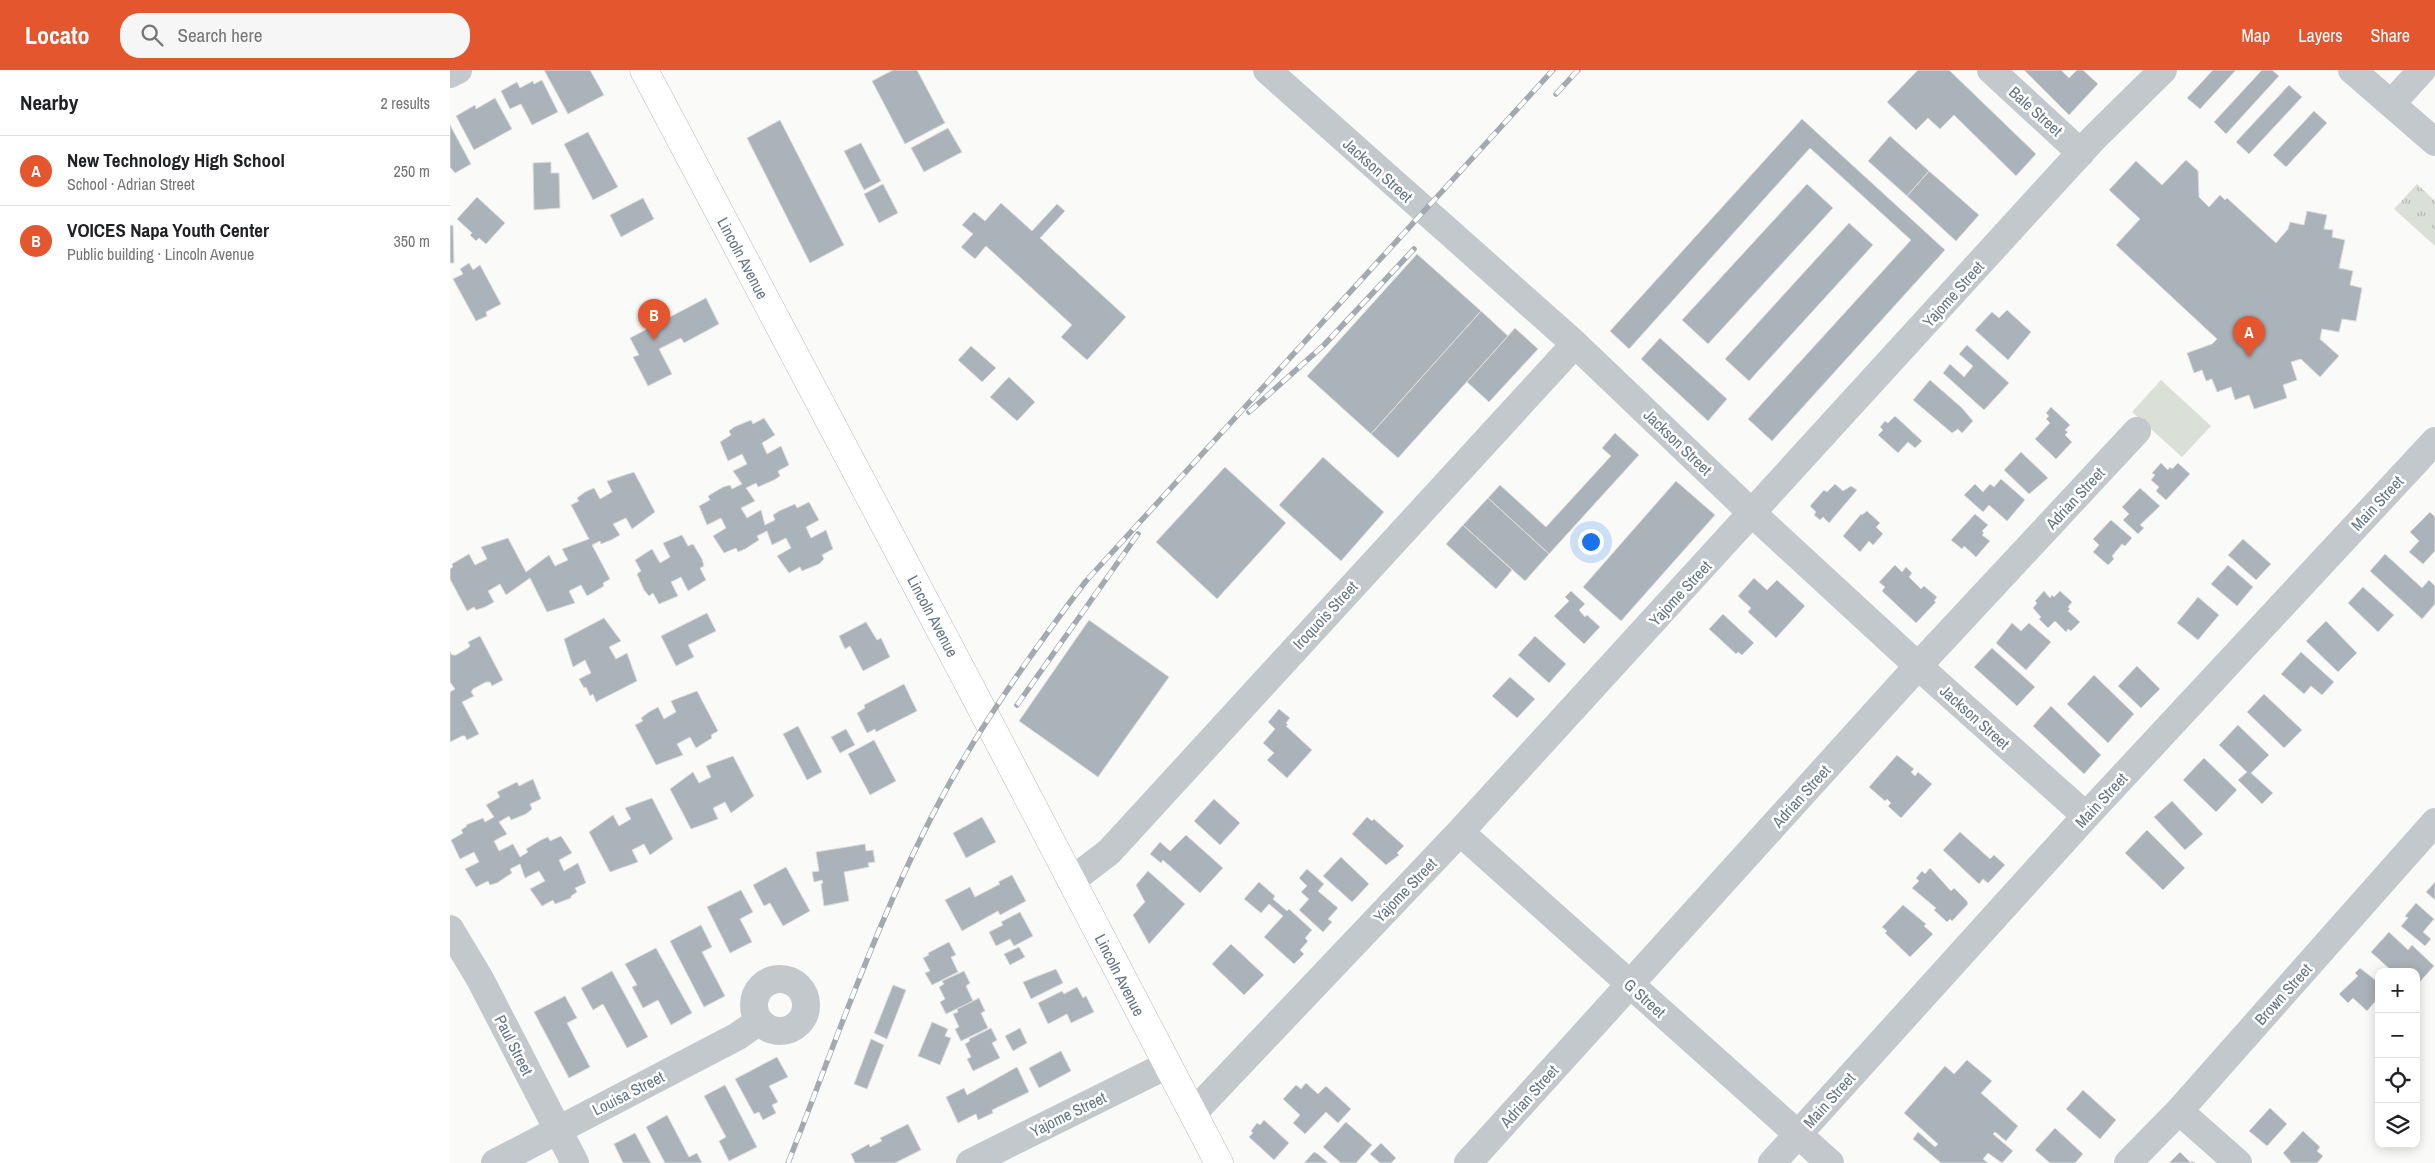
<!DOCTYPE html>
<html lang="en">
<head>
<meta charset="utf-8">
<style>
  :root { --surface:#fff; --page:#f6f6f6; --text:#202124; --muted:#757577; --line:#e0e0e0; --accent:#e4572e }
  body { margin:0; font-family:"Archivo Narrow",sans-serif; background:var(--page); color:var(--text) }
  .controls { position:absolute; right:15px; bottom:15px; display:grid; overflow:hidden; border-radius:10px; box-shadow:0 2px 12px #0003 }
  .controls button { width:45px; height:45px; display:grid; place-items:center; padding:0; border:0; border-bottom:1px solid var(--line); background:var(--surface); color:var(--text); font:25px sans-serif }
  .you { position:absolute; left:1140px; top:471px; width:18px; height:18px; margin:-12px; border:4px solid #fff; border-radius:50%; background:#1a73e8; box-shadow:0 0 0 8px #1a73e833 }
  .badge { display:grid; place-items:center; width:32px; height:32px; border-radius:50%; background:var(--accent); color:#fff; font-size:16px; font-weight:700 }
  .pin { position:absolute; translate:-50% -41px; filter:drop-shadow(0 1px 2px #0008) }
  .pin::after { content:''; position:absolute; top:26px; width:18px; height:15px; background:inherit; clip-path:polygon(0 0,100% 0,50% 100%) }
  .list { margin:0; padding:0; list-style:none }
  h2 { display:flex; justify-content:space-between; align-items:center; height:65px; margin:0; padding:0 20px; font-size:21px }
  h2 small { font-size:16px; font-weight:400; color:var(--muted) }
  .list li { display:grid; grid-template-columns:32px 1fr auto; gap:15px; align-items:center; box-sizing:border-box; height:70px; padding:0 20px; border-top:1px solid var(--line) }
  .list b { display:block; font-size:19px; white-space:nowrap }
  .list p { margin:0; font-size:16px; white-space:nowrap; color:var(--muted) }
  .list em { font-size:16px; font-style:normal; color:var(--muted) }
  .icon { flex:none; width:28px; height:28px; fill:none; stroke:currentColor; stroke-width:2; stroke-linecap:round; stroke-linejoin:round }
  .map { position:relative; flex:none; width:1985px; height:1093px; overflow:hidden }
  header { display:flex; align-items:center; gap:30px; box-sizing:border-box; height:70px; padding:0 25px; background:var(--accent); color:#fff }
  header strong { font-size:24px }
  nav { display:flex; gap:28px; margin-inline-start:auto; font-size:18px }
  .search { width:350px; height:45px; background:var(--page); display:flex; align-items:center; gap:12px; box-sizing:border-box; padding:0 18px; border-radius:20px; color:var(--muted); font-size:19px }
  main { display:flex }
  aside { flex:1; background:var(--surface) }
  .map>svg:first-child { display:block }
</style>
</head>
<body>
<header>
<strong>Locato</strong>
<div class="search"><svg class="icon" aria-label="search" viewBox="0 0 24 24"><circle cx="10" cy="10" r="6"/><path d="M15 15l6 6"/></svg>Search here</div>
<nav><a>Map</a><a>Layers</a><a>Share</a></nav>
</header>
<main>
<aside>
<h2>Nearby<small>2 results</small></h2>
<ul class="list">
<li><span class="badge">A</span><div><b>New Technology High School</b><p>School · Adrian Street</p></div><em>250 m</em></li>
<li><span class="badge">B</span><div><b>VOICES Napa Youth Center</b><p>Public building · Lincoln Avenue</p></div><em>350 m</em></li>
</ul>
</aside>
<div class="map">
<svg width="1985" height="1093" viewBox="0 0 1985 1093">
  <defs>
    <pattern id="park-tufts" width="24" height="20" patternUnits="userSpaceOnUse" patternTransform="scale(1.25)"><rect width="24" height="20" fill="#dadfd7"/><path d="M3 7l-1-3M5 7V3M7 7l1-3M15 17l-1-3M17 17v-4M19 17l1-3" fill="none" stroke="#b4b9b4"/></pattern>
  </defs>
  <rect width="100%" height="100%" fill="#fafaf8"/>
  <path fill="url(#park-tufts)" d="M1967,114L1985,131V176L1944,139Z"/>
  <path fill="#dadfd7" d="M1711,310L1761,356L1732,387L1682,342Z"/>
  <path fill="#aab3b9" stroke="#dcdcda" d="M94,0H140L154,25L118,44Z
    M443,0H467L495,53L455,74L422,11Z
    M1468,0H1499L1586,84L1566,106L1504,45L1490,59L1478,48L1466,60L1437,32Z
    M1574,0H1611L1619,8L1627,0H1633L1648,14L1619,45Z
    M1763,0H1786L1750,39L1737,28Z
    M1812,0H1822L1829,6L1776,64L1764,52Z
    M92,10L108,42L82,55L71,34L60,39L51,21L67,12L70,18L83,11L84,14Z
    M1839,15L1852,27L1799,84L1786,72Z
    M45,28L62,59L24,80L6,46L25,35L26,39Z
    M1864,41L1877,53L1836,97L1823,85Z
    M1352,49L1495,180L1322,371L1298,349L1461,170L1360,78L1179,279L1160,261Z
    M330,50L394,175L360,193L297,68Z
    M0,55L21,94L5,103L0,97Z
    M498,58L512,82L474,102L461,78Z
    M138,62L168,117L143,130L114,74Z
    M1440,66L1479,101L1457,126L1418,91Z
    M411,73L431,111L414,120L394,81Z
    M1736,90L1748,101L1749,127L1759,137L1770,125L1775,130L1777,128L1826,173L1838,159L1840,152L1854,155L1857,141L1877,145L1874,159L1883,160L1882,167L1895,170L1889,198L1903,201L1900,215L1912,218L1906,251L1892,249L1889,262L1872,259L1870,269L1889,286L1870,307L1851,289L1841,292L1847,310L1833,315L1837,328L1804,339L1799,325L1785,330L1781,317L1767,322L1762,309L1756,311L1752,300L1744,303L1737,283L1762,274L1767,269L1666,175L1690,149L1659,120L1686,91L1712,115Z
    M101,92V103H109L110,138L84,140L83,93Z
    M1479,101L1529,145L1506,171L1457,126Z
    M433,114L448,143L429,153L414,124Z
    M1357,114L1383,138L1258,274L1232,250Z
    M27,127L55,153L36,174L29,168L26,171L20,165L22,163L7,149Z
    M193,128L204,149L171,167L160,145Z
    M551,133L582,161L607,134L615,141L590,168L676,247L637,290L611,267L622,255L536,176L525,189L511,177L523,164L512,155L524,142L535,151Z
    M1399,153L1423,175L1299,311L1275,289Z
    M3,155L4,193H0V156Z
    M967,184L1031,241L921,364L857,306Z
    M19,193L23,200L30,195L51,234L36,242L37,246L26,251L3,209L13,204L10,199Z
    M256,228L269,254L234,273L231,268L209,279L222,304L198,316L183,287L189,285L180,268Z
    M1557,240L1581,262L1558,290L1525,260L1542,242L1549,248Z
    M1031,241L1058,266L948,388L921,364Z
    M1065,258L1088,279L1039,332L1017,312Z
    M1210,268L1277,329L1258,351L1191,289Z
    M1517,275L1559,313L1534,340L1493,303L1500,294L1514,307L1523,296L1509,284Z
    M521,276L546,298L532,312L508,290Z
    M559,307L585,332L567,351L540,327Z
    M1480,310L1512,338L1523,351L1512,363L1508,359L1502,363L1463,330Z
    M1601,337L1620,355L1615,360L1618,362L1615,365L1622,372L1606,389L1585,369L1600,353L1596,349L1599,346L1596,343Z
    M1445,346L1472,371L1465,378L1458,372L1448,383L1428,365L1433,360L1430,357L1435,351L1438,353Z
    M314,348L325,365L312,373L317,384L331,376L339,395L328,401L330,406L324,410L308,417L306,413L296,418L305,431L291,438L297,448L311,440L315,455L325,450L323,445L329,441L345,434L347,438L359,432L369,450L356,457L361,468L376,460L383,479L372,485L374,489L369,494L352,501L350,497L339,503L327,486L341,478L336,468L322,475L317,461L307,466L309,470L295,479L288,482L286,478L274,483L263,466L276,458L271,448L257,455L249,436L260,430L258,426L273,417L280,415L282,419L292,414L283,401L297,394L292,384L278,391L270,372L281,365L279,361L284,357L301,350L303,354Z
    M1165,363L1189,385L1099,484L1038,428L1050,415L1096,457L1161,386L1152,378Z
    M1571,382L1598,408L1579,424L1554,400Z
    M873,387L934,442L891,491L829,435Z
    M1711,393L1718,400L1720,397L1722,399L1728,393L1740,404L1716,430L1706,421L1709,417L1701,410L1705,405L1702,403Z
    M775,397L836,453L767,529L706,472Z
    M184,402L205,442L182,459L176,448L163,454L170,465L161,470L151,474L150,471L142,475L160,509L153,513L154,516L137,526L131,515L119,521L125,533L97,542L80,508L56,525L50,514L38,521L44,532L35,537L26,540L24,537L17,541L0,509V499L3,497L2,494L19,484L25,495L37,489L31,477L58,468L76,502L99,485L105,496L118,490L112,479L139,469L121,435L129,431L127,428L135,422L144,418L150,429L162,422L157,411Z
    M1551,409L1575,430L1557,451L1539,435L1533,442L1514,425L1525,414L1533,422L1540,414L1544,417Z
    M1226,411L1265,445L1171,551L1133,517Z
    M1385,414L1393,421L1401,416L1407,420L1379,453L1373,447L1370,450L1364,445L1366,442L1360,436L1374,420L1377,422Z
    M1690,418L1710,436L1690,455L1694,458L1688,464L1673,450L1679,444L1672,437Z
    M1038,428L1099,484L1075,511L1013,455Z
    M1417,441L1430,453L1426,457L1433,464L1423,475L1419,471L1410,482L1393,466L1411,444L1412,445Z
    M1980,442L1985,447V481L1973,494L1959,482L1969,471L1960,462Z
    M1525,444L1538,455L1532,461L1534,463L1532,465L1540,471L1526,487L1514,476L1512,479L1501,470Z
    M1661,450L1682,468L1675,476L1672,474L1662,486L1664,489L1658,495L1643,482L1649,475L1643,469Z
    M1013,455L1062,500L1046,519L996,474Z
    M232,465L238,476L243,474L252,489L254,496L250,498L256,510L238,521L231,507L221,512L228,526L209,534L203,523L199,526L194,520L187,504L191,501L185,490L202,479L210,493L220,487L213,473Z
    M1793,469L1821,494L1806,510L1778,485Z
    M1935,484L1972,518L1979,510L1985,516V534L1972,549L1920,501Z
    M1445,495L1452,502L1456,497L1462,503L1459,507L1471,519L1474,516L1487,527L1484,531L1486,532L1466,553L1432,521L1435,517L1429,512Z
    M1778,495L1803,517L1787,536L1761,514Z
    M1304,508L1317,520L1327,510L1355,536L1326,568L1298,542L1301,538L1288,526Z
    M1913,517L1944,545L1928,562L1898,533Z
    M1121,521L1135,534L1129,540L1135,547L1137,545L1150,557L1134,574L1104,546L1119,531L1115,527Z
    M1594,521L1600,528L1602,525L1604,527L1610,521L1622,532L1618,537L1620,539L1618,541L1630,552L1621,561L1618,559L1616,562L1605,551L1598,558L1589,549L1591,547L1583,538L1587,533L1585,531Z
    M1748,527L1769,545L1748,570L1727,553Z
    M257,543L266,561L238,575L244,587L226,596L211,566Z
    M1273,544L1304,573L1292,585L1288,582L1286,584L1259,559Z
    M154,548L171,571L159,577L166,589L177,583L187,611L146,632L143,624L140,626L136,617L134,618L129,609L141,603L135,590L123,597L114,569Z
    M639,550L719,607L648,707L569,651Z
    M1876,551L1907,583L1888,602L1856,571Z
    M416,552L427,570L431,568L440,587L413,601L400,576L395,579L389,566Z
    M1562,553L1571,561L1579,553L1601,572L1576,600L1546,573Z
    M30,566L53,610L42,616L40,612H36L23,619L21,622L24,626L12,632L29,664L17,670L15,666H12L0,672V622L5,619L0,612V582L2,585H6L18,578L20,576L18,572Z
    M1085,566L1116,594L1099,613L1068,585Z
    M1542,578L1585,617L1567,636L1524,597Z
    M1851,582L1884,612L1872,625L1861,616L1854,624L1831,604Z
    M1687,596L1710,619L1691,638L1668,616Z
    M1644,605L1684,644L1658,673L1617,634Z
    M1060,607L1085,629L1067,648L1042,626Z
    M454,614L467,641L426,662L425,659L417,663L407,643L415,638L414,635Z
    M247,621L268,661L261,665L262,668L246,678L240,667L227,674L233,685L206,695L185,655L193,651L191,648L199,642L208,637L214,649L226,642L221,631Z
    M1814,624L1852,660L1834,678L1797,642Z
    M1601,636L1651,685L1634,704L1583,656Z
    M829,639L840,648L836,653L838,655L836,656L862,680L837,708L817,690L824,683L813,673L825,659L818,652Z
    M1788,655L1819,685L1801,703L1823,723L1812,734L1788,710L1797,702L1769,675Z
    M348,656L372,702L357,710L333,664Z
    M396,659L405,675L390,683L381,667Z
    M424,670L446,711L420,725L398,684Z
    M1447,685L1464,699L1461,702L1465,706L1468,702L1482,714L1451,748L1438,736L1441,733L1437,729L1435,731L1419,717Z
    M283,686L304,726L281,743L275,732L263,738L268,749L241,759L220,719L243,702L249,713L261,707L256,696Z
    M1754,688L1787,720L1766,742L1733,710Z
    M83,709L91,729L80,734L82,739L76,744L61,750L59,746L49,752L57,764L44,771L49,781L63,774L70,787L78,782L76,779L91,770L98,767L100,771L111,766L122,783L109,790L114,801L128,793L136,813L125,818L127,822L121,826V828L105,834L103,830L92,836L80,819L95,811L89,801L75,808L70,794L60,799L62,803L47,813L40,815L38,811L26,817L15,799L29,792L24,782L10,789L1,770L13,763L11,760L17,756L16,755L33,748L35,752L44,747L36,735L50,727L47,722L67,712L69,716Z
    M202,728L223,769L200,785L194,774L182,780L188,792L160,802L139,762L163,745L169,756L181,749L175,738Z
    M764,729L790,753L770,775L744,751Z
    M1722,731L1753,764L1735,780L1704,747Z
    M532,747L546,772L516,788L503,763Z
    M917,747L922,751L924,749L954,776L947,783L949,785L936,795L902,764Z
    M1697,760L1735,798L1713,820L1675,783Z
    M1510,762L1540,789L1544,785L1555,795L1538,813L1533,809L1529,814L1493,780Z
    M736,765L773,798L750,823L713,790L711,793L700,784L710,772L720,781Z
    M415,774L416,781L423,780L425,792L418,793L419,797L394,802L399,831L374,836L371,814L373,813L372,810L364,812L362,802L369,801L366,782Z
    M891,787L919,814L902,832L873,806Z
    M336,797L360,841L333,856L320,833L314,836L303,815Z
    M1480,798L1501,821L1504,818L1517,831L1518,834L1502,851L1500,849L1497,852L1484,840L1486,838L1462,818L1469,811L1466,808L1472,801L1475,804Z
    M857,799L874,814L868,821L888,838L878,849L882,852L873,862L849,840L859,829L851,822L857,816L849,808Z
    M698,801L735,834L699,874L683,845L695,832L686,815Z
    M562,805L576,831L550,845L548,841L512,861L495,830L520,817L525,827L550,814L548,812Z
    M809,812L825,826L823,829L837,841L839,839L862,860L855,868L858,871L850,880L854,884L844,894L814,867L833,846L819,834L811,843L794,829Z
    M1985,812V830L1976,822Z
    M291,820L303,842L290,849L302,872L280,883L257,837Z
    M1966,833L1984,849L1973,862L1981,869L1975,876L1951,856L1958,848L1955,846Z
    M1453,835L1476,854L1474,856L1483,864L1460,887L1435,863L1437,861L1432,857Z
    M570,842L583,866L564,876L560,869L546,876L539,862L553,855L551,852Z
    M251,855L262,877L252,882L275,926L254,937L220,871Z
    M1939,862L1958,880L1962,875L1984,896L1966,916V902H1943L1921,882Z
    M499,872L506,885L501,887L508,902L482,915L475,903L480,901L473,888L479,885L478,883Z
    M781,874L814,905L794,925L762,894Z
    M569,877L575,887L560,895L554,884Z
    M206,878L242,943L221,955L208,930L193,938L182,917L187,915L175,894Z
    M1910,898L1929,913V927L1917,941L1903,928L1898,933L1889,924L1908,906L1905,903Z
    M606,899L613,913L581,929L573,912Z
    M162,901L198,967L177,978L153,934L143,940L131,918Z
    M514,901L520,913L516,916L523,931L496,944L490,932L495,929L489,917L494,914L492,911Z
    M443,915L456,920L437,969L424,963Z
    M627,917L633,928L636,926L644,942L621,953L617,944L598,954L588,933L612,921L614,924Z
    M115,926L127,948L117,953L140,997L119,1008L84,942Z
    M529,928L535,941L531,943L538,958L511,971L505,959L509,957L503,944L508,942L507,939Z
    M482,952L498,959L495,966L501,968L490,995L468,986Z
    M541,958L547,970L542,973L550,988L523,1001L517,989L521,987L515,974L520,971L519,969Z
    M570,958L577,973L563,981L555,966Z
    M421,969L434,975L417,1019L404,1014Z
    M611,981L621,1001L589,1018L579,998Z
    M327,987L338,1007L319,1016L328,1032L322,1035L326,1043L313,1050L309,1042L304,1044L285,1009Z
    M1517,990L1542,1011L1531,1023L1568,1056L1556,1071L1545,1062L1543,1064L1563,1081L1552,1093L1538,1083L1533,1089L1538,1093H1491L1463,1069L1468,1062L1485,1077L1488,1074L1454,1043L1495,996L1504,1004Z
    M567,997L579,1022L542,1040L543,1043L528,1050L526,1044L508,1053L496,1027L514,1018L517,1025Z
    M856,1013L868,1024L876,1016L901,1039L888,1053L876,1042L855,1064L843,1053L850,1045L833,1029L846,1015L851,1019Z
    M275,1015L307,1077L279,1091L269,1071L276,1067L254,1026Z
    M1633,1020L1666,1050L1650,1069L1616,1039Z
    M1820,1038L1837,1054L1817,1076L1799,1061Z
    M217,1045L239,1087L247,1083L252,1093H215L196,1057Z
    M814,1050L839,1073L824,1090L799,1067L803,1063L801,1061L807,1053L810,1055Z
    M896,1052L922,1075L906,1093H891L873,1077Z
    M458,1054L471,1080L445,1093H405L401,1084L419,1074L420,1077L432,1071L430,1068Z
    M1605,1058L1633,1084L1625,1093H1600L1585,1080Z
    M1853,1061L1870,1077L1867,1081L1873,1086L1867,1093H1840L1841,1092L1833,1083Z
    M185,1063L201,1093H173L164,1074Z
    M931,1073L946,1088L941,1093H930L920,1084Z
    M864,1082L868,1084L878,1093H854Z
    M1730,1082L1741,1093L1742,1091L1745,1093H1719Z"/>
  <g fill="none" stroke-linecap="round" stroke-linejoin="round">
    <defs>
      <path id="major" d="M194,0L513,603L769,1093"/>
    </defs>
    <use href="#major" stroke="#b5babe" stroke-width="29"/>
    <path stroke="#c3c8cc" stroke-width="28" d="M817,0L1125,274L1303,444L1468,596L1636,746
      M1541,0L1631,83
      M1902,0L1985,72
      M0,4L8,0
      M1941,34L1972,0
      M1010,762L1380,1093
      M621,811L659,782L1125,274
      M0,859L30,909L125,1093
      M304 935a26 26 0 1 1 52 0a26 26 0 1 1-52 0Z
      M1729,1041L1788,1093
      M743,1043L1010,762L1643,69L1713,0
      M45,1093L288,966L309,951
      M520,1093L717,995
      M1018,1093L1468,596L1687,361
      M1322,1093L1636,746L1985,371
      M1678,1093L1729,1041L1985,752"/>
    <use href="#major" stroke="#fff" stroke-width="28"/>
    <defs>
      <path id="rail" d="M1106,24L1128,0
        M799,342L874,275L964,179
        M567,635L688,464
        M338,1093C391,959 437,820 510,695C548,630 591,570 636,511L1103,0"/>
    </defs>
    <use href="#rail" stroke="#a2aab0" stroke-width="5.5"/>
    <use href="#rail" stroke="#fff" stroke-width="4" stroke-dasharray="11" stroke-linecap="butt"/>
  </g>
  <g text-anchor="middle" stroke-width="5" stroke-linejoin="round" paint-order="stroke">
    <g font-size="16" fill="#657683" stroke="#fff">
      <text transform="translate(1586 41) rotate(42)" y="6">Bale Street</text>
      <text transform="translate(928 100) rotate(42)" y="6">Jackson Street</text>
      <text transform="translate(293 188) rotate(62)" y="6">Lincoln Avenue</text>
      <text transform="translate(1503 224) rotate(-48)" y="6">Yajome Street</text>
      <text transform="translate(1228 372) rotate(44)" y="6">Jackson Street</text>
      <text transform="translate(1625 428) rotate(-47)" y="6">Adrian Street</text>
      <text transform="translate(1927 433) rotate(-47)" y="6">Main Street</text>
      <text transform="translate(1230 523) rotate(-47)" y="6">Yajome Street</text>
      <text transform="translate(875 545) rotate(-47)" y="6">Iroquois Street</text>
      <text transform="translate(483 546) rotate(62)" y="6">Lincoln Avenue</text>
      <text transform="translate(1525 647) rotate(42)" y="6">Jackson Street</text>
      <text transform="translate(1351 726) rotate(-48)" y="6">Adrian Street</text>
      <text transform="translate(1651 730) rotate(-47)" y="6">Main Street</text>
      <text transform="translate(955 820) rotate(-46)" y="6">Yajome Street</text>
      <text transform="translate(670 905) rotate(63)" y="6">Lincoln Avenue</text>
      <text transform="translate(1833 924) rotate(-48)" y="6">Brown Street</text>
      <text transform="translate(1195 928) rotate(42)" y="6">G Street</text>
      <text transform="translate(64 975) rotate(63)" y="6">Paul Street</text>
      <text transform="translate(178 1023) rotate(-27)" y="6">Louisa Street</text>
      <text transform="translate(1079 1026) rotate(-48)" y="6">Adrian Street</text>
      <text transform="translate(1379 1030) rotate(-48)" y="6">Main Street</text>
      <text transform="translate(618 1044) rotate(-26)" y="6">Yajome Street</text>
    </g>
  </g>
</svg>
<div class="controls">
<button>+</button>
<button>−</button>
<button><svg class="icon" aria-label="locate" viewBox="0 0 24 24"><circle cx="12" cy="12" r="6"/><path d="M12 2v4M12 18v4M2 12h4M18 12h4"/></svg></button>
<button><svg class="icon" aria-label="layers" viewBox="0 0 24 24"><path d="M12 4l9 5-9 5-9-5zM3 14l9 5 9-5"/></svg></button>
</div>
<div class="you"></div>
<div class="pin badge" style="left:1799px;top:287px">A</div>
<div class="pin badge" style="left:204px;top:270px">B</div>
</div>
</main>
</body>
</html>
